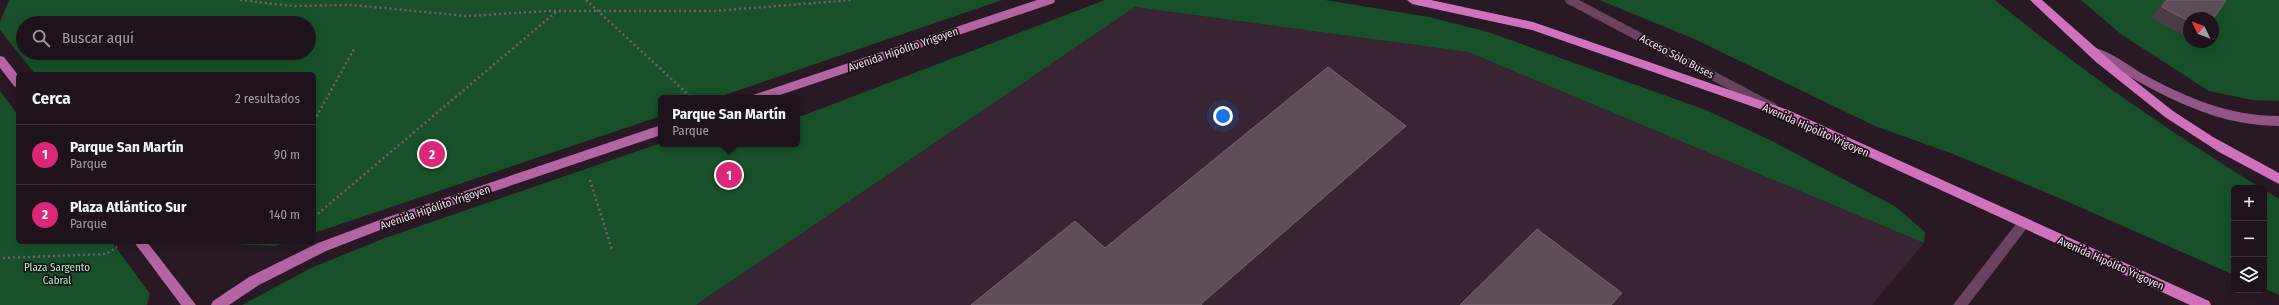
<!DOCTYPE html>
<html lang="es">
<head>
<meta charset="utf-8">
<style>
  :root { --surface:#1e131c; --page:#2b2029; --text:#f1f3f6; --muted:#a19ea3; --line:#3c323b; --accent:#db2777 }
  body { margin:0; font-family:"Fira Sans Condensed",sans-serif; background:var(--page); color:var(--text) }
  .controls { position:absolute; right:12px; bottom:12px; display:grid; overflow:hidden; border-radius:6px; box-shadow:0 4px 16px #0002 }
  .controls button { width:36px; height:36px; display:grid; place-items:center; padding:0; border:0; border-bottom:1px solid var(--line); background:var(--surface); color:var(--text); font:20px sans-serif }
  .compass { position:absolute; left:2183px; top:12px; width:36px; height:36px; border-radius:50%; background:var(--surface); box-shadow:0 4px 16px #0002; rotate:313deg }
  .you { position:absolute; left:1223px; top:116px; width:14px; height:14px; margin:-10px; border:3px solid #fff; border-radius:50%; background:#1a73e8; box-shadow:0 0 0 6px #1a73e833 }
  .badge { display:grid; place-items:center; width:26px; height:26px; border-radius:50%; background:var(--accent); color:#fff; font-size:13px; font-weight:700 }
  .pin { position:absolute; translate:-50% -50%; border:2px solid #fff; box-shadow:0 1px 4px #0006 }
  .popup { position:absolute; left:658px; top:95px; width:142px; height:52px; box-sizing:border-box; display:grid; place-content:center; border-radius:6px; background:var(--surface); filter:drop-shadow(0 1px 3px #0005); font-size:13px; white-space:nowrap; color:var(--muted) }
  .popup b { font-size:15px; color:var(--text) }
  .popup::after { content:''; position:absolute; left:50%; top:100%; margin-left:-8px; border:8px solid transparent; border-top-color:var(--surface) }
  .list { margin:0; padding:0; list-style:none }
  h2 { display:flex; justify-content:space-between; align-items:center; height:52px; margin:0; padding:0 16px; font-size:17px }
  h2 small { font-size:13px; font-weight:400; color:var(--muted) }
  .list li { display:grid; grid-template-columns:26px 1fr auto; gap:12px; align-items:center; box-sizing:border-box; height:60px; padding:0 16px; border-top:1px solid var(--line) }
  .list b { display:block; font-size:15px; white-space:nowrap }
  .list p { margin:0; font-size:13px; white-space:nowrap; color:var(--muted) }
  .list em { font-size:13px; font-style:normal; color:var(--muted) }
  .icon { flex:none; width:22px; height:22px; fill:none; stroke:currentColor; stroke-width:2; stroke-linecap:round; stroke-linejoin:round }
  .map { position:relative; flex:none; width:2279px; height:305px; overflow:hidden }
  .search { position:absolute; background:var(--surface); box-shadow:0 4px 16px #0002; left:16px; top:16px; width:300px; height:44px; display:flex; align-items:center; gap:10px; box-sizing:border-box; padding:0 14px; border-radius:22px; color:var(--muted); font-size:15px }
  .panel { position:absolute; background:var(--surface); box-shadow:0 4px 16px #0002; left:16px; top:72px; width:300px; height:172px; border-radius:6px }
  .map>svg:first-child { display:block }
</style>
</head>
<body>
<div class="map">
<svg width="2279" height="305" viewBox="0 0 2279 305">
  <rect width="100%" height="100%" fill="#281925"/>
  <path fill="#382433" d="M1135,7L1468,52L1924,243L1872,305H696Z"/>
  <path fill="#185129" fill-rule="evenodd" d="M9,0H1002L716,98H661V116L314,233V74H35L0,30V22ZM23,23H309V53H23Z
    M1105,0H1325L1429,17L1488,32L1706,110L1774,142L1896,207L1925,232L1924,243L1468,52L1135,7L696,305H242L311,268L385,238L661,143L797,144V116H802Z
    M1599,0H1995C2079,69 2168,131 2261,188H2234V275L2057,197L1953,154L1875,126L1692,38Z
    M2081,0H2279V101L2252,100L2209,91L2122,35ZM2189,18H2213V42H2189Z
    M0,91L18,115V242H112L150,294L147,305H0Z
    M2264,190L2279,199V295L2264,288Z
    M203,242H288L275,246Z"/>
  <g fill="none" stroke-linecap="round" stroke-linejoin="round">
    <path stroke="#70636d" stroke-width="2.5" stroke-dasharray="2 3" stroke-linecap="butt" d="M240,0L293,6L352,5L467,16L548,11H714L852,0
      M586,0L692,98
      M314,121L354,49
      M590,180L612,250
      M314,217L556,12
      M3,258L106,254L117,247"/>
    <path fill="#694360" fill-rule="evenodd" d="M1565,0H1579L1776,104L1778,107L1776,110H1768L1566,3Z"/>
    <path fill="#694360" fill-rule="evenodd" d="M2023,219L2027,220L2029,224L2027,228L1968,305H1953L2019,220Z"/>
    <path fill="#925685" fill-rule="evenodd" d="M2096,48C2112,53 2127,64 2141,73C2185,97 2228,116 2279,116V126C2209,126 2151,89 2092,55L2090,52L2092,49Z"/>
    <path fill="#b364a1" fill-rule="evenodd" d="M1037,0H1055L1054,3L771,98H751L753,95Z
      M0,56L4,57L18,75V88L14,86L0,68Z
      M661,125V135L388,227L326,251L259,285L229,305H211L213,301L249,277L318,243L385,218Z
      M134,242H147L196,305H181Z"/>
    <path fill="#d071bb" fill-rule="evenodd" d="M1407,0H1431L1533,22L1788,110L2209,301L2211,305H2190L1780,116L1532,30L1412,4Z
      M2030,0H2042L2121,70L2173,111L2213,137L2279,173V184L2219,152L2165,117L2096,62Z"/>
  </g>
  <path fill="#4c3c47" d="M2164,0H2226L2189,18V38L2151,18Z"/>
  <path fill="#362632" d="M1406,126L1403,136L1209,305H1201V304Z
    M1622,293L1614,305H1611Z"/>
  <path fill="#5e4e59" stroke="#746570" d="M2167,0H2226L2213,19V18H2189V21L2162,7Z
    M1328,67L1406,126L1201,304L1202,305H971L1075,221L1105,248Z
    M1537,229L1622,293L1611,305H1460Z"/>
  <g text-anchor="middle" stroke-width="3.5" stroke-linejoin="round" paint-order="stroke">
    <g font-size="11" fill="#eee3eb" stroke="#1f101b">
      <text transform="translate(903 49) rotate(-19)" y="4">Avenida Hipólito Yrigoyen</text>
      <text transform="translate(1677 56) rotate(28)" y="4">Acceso Sólo Buses</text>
      <text transform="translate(1816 130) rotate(24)" y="4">Avenida Hipólito Yrigoyen</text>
      <text transform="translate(435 207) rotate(-19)" y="4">Avenida Hipólito Yrigoyen</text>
      <text transform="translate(2111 263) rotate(24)" y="4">Avenida Hipólito Yrigoyen</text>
    </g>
    <g font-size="11" fill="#a4f6b5" stroke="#1f101b">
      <text x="57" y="271">Plaza Sargento<tspan x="57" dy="13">Cabral</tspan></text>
    </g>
  </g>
</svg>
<div class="controls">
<button>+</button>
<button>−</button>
<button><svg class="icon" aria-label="layers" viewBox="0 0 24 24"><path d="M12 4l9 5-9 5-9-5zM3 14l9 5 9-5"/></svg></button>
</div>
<svg class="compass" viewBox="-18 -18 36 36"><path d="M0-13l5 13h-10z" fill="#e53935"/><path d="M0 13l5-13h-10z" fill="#a19ea3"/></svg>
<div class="you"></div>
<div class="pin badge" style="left:729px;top:175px">1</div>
<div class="popup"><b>Parque San Martín</b>Parque</div>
<div class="pin badge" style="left:432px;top:154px">2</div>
<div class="search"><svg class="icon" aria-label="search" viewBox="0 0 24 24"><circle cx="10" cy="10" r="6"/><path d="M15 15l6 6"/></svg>Buscar aquí</div>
<section class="panel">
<h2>Cerca<small>2 resultados</small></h2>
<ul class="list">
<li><span class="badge">1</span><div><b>Parque San Martín</b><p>Parque</p></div><em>90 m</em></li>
<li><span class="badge">2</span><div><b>Plaza Atlántico Sur</b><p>Parque</p></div><em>140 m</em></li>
</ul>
</section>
</div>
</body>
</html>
